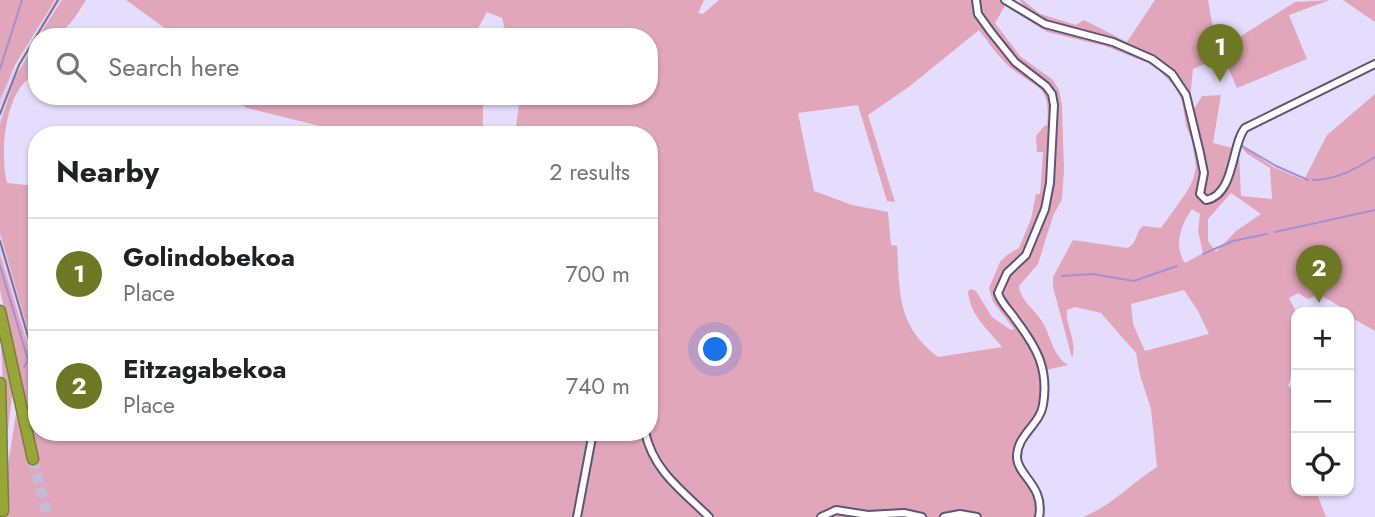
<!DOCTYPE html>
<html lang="en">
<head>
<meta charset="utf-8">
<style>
  :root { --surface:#fff; --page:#f2f2f2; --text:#202124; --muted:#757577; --line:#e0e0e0; --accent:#6e7824 }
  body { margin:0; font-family:Jost,sans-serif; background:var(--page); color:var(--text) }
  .controls { position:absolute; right:21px; bottom:21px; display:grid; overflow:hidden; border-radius:14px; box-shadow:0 2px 5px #0004 }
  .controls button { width:63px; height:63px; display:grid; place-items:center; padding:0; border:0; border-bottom:2px solid var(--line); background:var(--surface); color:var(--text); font:35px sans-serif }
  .you { position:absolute; left:716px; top:350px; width:24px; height:24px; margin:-18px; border:5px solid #fff; border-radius:50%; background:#1a73e8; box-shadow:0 0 0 10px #1a73e833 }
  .badge { display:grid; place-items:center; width:46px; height:46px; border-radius:50%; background:var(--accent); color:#fff; font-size:23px; font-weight:700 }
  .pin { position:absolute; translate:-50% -58px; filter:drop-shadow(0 2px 4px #0008) }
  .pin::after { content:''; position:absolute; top:37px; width:24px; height:21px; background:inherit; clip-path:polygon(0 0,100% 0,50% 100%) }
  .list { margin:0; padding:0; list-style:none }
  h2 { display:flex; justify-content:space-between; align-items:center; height:91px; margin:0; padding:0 28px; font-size:30px }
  h2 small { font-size:23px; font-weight:400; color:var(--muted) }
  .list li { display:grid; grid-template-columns:46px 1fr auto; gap:21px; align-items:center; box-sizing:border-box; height:112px; padding:0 28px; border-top:2px solid var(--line) }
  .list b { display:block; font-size:26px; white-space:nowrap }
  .list p { margin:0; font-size:23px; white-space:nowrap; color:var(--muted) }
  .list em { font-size:23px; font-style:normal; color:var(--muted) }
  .icon { flex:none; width:38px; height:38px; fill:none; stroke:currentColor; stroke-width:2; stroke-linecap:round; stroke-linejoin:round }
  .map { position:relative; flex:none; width:1375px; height:517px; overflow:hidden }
  .search { position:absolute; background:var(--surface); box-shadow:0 2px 5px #0004; left:28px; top:28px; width:630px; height:77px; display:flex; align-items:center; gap:18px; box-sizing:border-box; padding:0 24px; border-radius:28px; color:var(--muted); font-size:26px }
  .panel { position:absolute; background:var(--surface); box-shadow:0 2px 5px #0004; left:28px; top:126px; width:630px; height:315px; border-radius:28px }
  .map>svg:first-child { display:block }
</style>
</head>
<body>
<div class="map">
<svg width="1375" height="517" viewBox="0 0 1375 517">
  <rect width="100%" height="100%" fill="#e5ddfd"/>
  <path fill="#dacefe" d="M55,0H62L37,37L21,66L0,124V100L5,86Z
    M0,233L37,362V375L0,255Z"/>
  <path fill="#e2a6bb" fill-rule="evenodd" d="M0,0H55L15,65L0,100Z
    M62,0H86C72,21 66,37 38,37Z
    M126,0H704L698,13L703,14L719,0H999L1006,4L995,23L1020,56L1053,80L1059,90L1062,105L1064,170L1062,199L1053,216L1038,264L1019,286C1021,302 1035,309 1043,323C1051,337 1053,356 1068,365L1046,370C1047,385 1049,404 1042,418C1035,431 1021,439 1021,456C1021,476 1048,484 1042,515L1046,517H0L17,407L36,456L0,290V255L37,375V432H649V135H515L520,96H649V37H507L502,18L487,12L473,37H177ZM979,30C989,43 999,58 1012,69C1038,89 1051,85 1047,125L1044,126L1036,136L1037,152H1043L1040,194H1036L1031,219L1019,248L1007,255L1000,262L989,288L993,302L1014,329L1011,330L992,317L976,291L971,289L968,291C970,316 988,329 1002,347L938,357C897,326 900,294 897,246L891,245L888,212L852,205L814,191L798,113L858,105L887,201L895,202L868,115L910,86Z
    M1019,0H1023L1040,14L1076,25L1084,20L1127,42L1155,0H1208L1217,51L1295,2L1330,0L1289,15L1307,59L1237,88L1223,56L1193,69L1190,99L1193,111L1202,96L1221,95L1213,143L1233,148L1239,153L1241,196L1272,199L1270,168L1246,153L1240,144L1273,167L1304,180L1327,135L1375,94V331L1354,319L1349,312L1319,294L1308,299L1298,293L1289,298L1296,312V358H1293L1291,365L1294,367L1288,386L1293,389L1296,407V491H1316L1326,517H1083C1113,505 1130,484 1157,467L1151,409L1140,375L1136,353L1101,313L1075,307L1067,310C1065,326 1078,342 1072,358L1053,287V277L1073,240L1127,248C1138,244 1135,232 1143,226L1161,228L1186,193L1193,180L1196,167L1192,141L1186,126L1182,100L1175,87L1160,71L1148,63L1105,46L1047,32L1011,9L1037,22ZM1231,193L1261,214L1236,231L1216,252L1208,241V219ZM1192,209L1200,214L1198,231L1203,253L1185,263C1173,245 1181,225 1192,209ZM1184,290L1198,311L1209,334L1145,351L1133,324L1131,304Z
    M1343,0H1375V22Z
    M37,39V72C34,75 31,77 28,79C4,99 0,155 7,183L37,186V362L0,233V124L15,78Z
    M228,96H483V135H332L328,128L247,108Z
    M0,326L13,388L6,445Z"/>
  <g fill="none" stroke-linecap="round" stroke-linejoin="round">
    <path stroke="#a290d3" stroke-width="2" d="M0,69L22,0
      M1242,146L1276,166L1308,180
      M1313,180C1337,180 1355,169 1375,157
      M1275,232L1375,210
      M1203,254L1233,241L1267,234
      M0,266L28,360H31
      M1062,276L1093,274L1134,281L1177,266
      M24,367L28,360"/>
    <path stroke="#c3bcd9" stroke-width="10" stroke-dasharray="10 5" stroke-linecap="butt" d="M33,459L48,517"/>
    <defs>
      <path id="minor" d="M976,0L978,14L991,32L1015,62L1046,86L1052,94L1054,105L1050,183L1045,209L1026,255L1007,273L998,293C1001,303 1010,311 1016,320C1037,348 1049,369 1043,405C1040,425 1016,435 1017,458C1018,476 1045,486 1039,517
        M1005,0L1045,24L1113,42L1152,59L1172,74L1186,95L1200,153L1204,173L1200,194L1206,200C1235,195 1231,145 1245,128L1375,64
        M645,432C654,472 682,490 709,517
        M577,517L593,432
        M821,517L836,510L868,515L904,513L922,517
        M944,517L960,514L977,517"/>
      <path id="highway" d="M0,311L33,459
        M0,383L3,511"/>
    </defs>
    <use href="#minor" stroke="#5d5476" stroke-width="10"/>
    <use href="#highway" stroke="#787f3f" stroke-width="13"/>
    <use href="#minor" stroke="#fff" stroke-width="6"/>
    <use href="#highway" stroke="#97a539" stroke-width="10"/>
    <path stroke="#787388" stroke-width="2" d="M0,114L19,65L58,0
      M0,241L37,367"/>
  </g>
</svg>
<div class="controls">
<button>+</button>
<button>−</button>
<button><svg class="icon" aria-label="locate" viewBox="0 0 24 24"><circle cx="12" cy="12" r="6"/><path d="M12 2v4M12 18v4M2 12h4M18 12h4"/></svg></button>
</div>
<div class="you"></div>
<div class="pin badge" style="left:1220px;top:82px">1</div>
<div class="pin badge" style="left:1319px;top:303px">2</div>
<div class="search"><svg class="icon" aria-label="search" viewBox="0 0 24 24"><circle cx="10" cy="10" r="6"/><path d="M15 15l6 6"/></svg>Search here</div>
<section class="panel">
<h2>Nearby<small>2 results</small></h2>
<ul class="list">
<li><span class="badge">1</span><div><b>Golindobekoa</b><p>Place</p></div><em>700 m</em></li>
<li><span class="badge">2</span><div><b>Eitzagabekoa</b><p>Place</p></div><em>740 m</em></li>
</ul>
</section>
</div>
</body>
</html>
